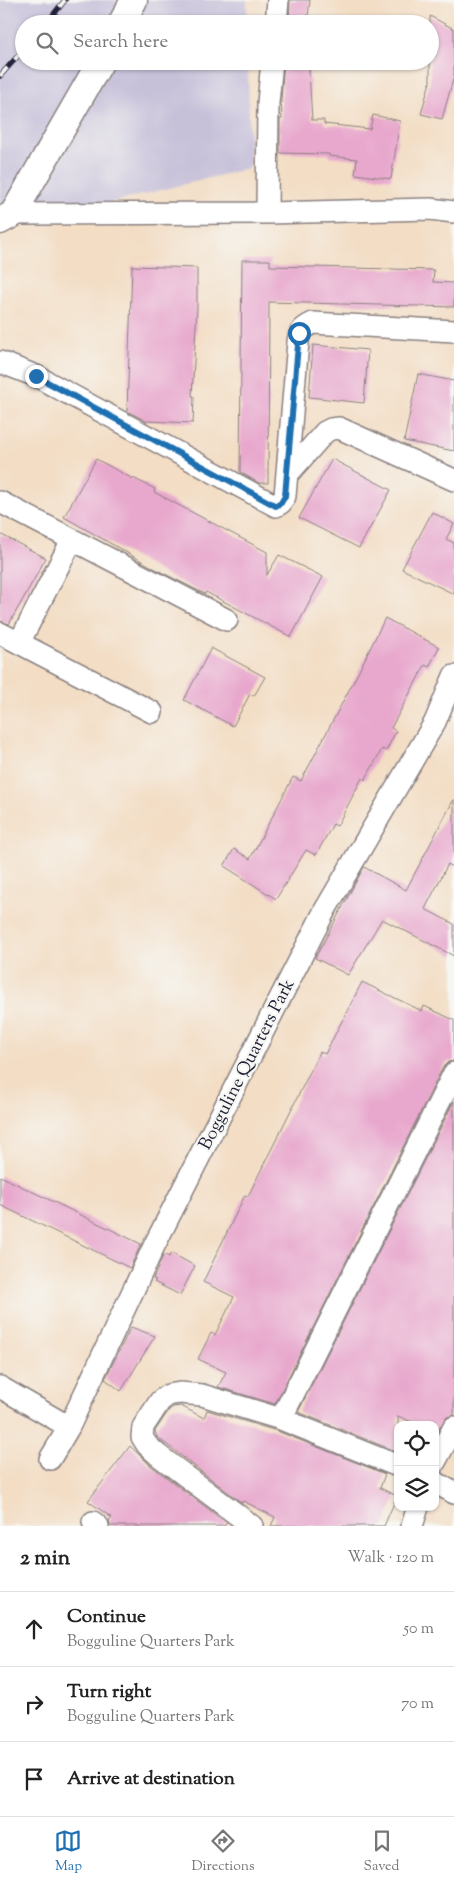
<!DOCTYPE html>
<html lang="en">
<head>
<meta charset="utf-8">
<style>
  :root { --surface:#fff; --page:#f6f6f6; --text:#222; --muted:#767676; --line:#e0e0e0; --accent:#1f6fb2 }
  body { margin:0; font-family:"Sorts Mill Goudy",serif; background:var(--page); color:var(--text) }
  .controls { position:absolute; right:15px; bottom:15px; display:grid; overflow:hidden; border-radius:10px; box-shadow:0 1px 4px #0004 }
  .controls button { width:45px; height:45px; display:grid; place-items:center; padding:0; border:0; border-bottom:1px solid var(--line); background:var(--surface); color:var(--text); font:25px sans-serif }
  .stop { position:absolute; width:15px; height:15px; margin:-11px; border:4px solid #1f6fb2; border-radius:50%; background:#fff }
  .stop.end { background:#1f6fb2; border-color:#fff; box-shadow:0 1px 5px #0008 }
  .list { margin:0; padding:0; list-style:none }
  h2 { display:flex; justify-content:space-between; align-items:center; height:65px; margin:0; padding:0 20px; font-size:21px }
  h2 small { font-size:16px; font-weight:400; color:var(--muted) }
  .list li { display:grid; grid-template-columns:32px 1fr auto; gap:15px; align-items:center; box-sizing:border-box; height:75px; padding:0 20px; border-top:1px solid var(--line) }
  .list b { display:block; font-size:19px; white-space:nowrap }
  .list p { margin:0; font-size:16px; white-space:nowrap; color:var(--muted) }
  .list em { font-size:16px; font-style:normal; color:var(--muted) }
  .icon { flex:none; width:28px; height:28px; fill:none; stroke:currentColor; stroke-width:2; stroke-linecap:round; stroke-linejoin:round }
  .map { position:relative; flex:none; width:454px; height:1526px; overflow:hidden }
  .search { position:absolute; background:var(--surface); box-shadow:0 1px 4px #0004; left:15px; right:15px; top:15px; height:55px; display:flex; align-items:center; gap:12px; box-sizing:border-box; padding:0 18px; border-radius:28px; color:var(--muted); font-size:19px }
  .sheet { height:290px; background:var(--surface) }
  nav { display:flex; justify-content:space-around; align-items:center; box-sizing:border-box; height:70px; border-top:1px solid var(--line); background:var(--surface); font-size:14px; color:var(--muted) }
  nav a { display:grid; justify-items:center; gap:2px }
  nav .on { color:var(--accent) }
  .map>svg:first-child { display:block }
</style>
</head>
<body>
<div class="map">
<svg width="454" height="1526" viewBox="0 0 454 1526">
  <rect width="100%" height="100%" fill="#f6f6f2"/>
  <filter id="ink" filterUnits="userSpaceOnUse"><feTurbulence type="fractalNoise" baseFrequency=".02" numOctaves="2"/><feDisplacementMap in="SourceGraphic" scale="10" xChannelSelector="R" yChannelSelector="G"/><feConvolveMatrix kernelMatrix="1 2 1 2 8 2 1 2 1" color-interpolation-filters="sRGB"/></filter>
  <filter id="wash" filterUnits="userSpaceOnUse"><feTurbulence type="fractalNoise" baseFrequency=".0096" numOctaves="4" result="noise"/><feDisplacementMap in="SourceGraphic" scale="20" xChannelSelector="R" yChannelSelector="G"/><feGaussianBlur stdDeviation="1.12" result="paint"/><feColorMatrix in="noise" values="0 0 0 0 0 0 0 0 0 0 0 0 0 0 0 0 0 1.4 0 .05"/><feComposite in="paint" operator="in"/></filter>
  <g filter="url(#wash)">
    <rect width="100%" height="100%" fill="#f3ddc4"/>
    <path fill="#c6c0d9" d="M0,0H247V24H24V61H248L250,168L0,230Z"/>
    <g id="blocks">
      <path fill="#e8a8cd" d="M290,0H310L307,24H289Z
        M430,16L454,29V76L442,119L421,114L430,82Z
        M284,61H310L309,72L312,120H324V124L370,129L373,115L400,121L391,179L355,174L357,159L329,156V154L280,153V119H282L281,100Z
        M242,260H270V266L434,270L433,282L454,283V307L269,302L268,483H259L240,472Z
        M132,266L197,268V308L192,396H194L193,423L146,421L127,411Z
        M313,345L368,350L364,403L309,397Z
        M418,374L454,381V451L404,441Z
        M96,459L133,479V478L155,489L154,492L267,552V575L279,555L323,577L291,637L206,592L205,594L161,572L64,517Z
        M332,459L391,490L359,548L299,518Z
        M432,512L454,524L446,539L454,543V594L402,569Z
        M0,534L46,558L9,624L0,621Z
        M385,618L439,647L429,667L425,665L391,728L396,731L386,751L382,749L365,780L362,778L337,826L333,824L316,855L306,850L276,899L224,866L234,849L250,859L293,777L301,781L359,671Z
        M211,648L265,677L254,696L250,694L233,726L184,700Z
        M454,799V868L448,864L425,909L454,924V956L382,919L348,975L315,958L364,867L406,890Z
        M362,982L422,1011L424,1006L454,1020V1061L448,1062L443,1067L275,1404L218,1387L226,1372L198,1359L211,1333L215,1335L234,1297L203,1282L245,1195L248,1196L320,1052L325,1054Z
        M454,1101V1415L447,1417L437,1432H435V1425H419L398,1416V1445L395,1451L298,1412Z
        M0,1176L141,1244L130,1268L0,1205Z
        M171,1253L195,1266L180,1295L154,1282L156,1280L153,1279L164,1254L169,1257Z
        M131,1327L155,1336L121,1391L105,1379Z
        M181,1406L204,1418L207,1410L277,1431L385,1474L380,1488L397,1496L384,1526H271L275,1517L243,1501L242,1503L157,1437L155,1431L169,1410L173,1407Z
        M130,1446L150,1465L227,1523L224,1526H110L109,1521L112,1518L88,1501Z"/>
    </g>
  </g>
  <g filter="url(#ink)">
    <use href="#blocks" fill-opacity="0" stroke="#8a8080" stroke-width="1"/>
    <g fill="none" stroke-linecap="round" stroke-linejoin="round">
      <defs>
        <path id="minor" d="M276,24L278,0
          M267,213L268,103L272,61
          M13,214L267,213L430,209L454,212
          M0,362L36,376L276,506L281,503L285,496L298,342C299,331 303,328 313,323L454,331
          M287,475L325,432L331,429L339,428L454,480
          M0,502L227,620
          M0,633L152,712
          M19,643L72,540
          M0,1387L69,1427
          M281,1419L454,1073
          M50,1459L69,1427L155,1244L325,910L435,722L454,676
          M435,1462L454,1427
          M435,1482L454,1493
          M93,1522L98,1526
          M252,1526L158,1455L147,1445L142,1437L143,1427L160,1401L168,1395L180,1393L202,1395L281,1419L398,1466
          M412,1526L418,1507"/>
        <path id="tertiary" d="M121,24L134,0
          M0,221L13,214L101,61"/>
      </defs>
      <use href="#minor" stroke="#8a8080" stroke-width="24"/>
      <use href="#tertiary" stroke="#8a8080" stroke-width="29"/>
      <use href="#minor" stroke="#fff" stroke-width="21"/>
      <use href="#tertiary" stroke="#fff" stroke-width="26"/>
      <defs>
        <path id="rail" d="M46,24L65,0
          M0,76L24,49"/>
      </defs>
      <use href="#rail" stroke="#22223b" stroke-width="5.5"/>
      <use href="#rail" stroke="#f6f6f2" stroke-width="4" stroke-dasharray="11" stroke-linecap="butt"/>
    </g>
  </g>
  <g fill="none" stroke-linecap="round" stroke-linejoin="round" filter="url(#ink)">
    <path stroke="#1f6fb2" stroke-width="6" d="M36,376L276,506L281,503L285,496L299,333"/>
  </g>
  <g text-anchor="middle" stroke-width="4.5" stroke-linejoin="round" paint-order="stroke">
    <g font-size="18" fill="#22223b" stroke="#f6f6f2">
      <text transform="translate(246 1064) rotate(-63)" y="6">Bogguline Quarters Park</text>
    </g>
  </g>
</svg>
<div class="controls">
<button><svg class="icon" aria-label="locate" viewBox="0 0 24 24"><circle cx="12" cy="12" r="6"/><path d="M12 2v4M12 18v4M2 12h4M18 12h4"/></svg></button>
<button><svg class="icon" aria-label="layers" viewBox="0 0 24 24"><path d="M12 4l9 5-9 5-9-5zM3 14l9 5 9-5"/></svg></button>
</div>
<div class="stop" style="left:299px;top:333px"></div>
<div class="stop end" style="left:36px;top:376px"></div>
<div class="search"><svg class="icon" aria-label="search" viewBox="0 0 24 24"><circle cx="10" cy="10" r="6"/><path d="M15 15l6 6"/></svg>Search here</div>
</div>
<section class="sheet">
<h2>2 min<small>Walk · 120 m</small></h2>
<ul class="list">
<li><svg class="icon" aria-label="ahead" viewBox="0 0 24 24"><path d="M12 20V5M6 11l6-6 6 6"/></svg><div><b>Continue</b><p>Bogguline Quarters Park</p></div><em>50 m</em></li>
<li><svg class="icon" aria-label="right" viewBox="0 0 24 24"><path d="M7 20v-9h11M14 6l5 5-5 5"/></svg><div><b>Turn right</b><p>Bogguline Quarters Park</p></div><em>70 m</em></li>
<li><svg class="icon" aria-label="arrive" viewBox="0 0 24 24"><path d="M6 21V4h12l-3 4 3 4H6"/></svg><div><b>Arrive at destination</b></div></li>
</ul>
</section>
<nav>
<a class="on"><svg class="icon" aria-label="map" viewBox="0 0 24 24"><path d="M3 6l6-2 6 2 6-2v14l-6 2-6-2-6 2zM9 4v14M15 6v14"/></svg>Map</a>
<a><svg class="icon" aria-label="directions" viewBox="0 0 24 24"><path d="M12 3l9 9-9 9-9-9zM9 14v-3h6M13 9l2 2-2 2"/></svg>Directions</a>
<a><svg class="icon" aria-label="saved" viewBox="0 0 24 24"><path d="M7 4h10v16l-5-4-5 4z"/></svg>Saved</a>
</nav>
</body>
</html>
